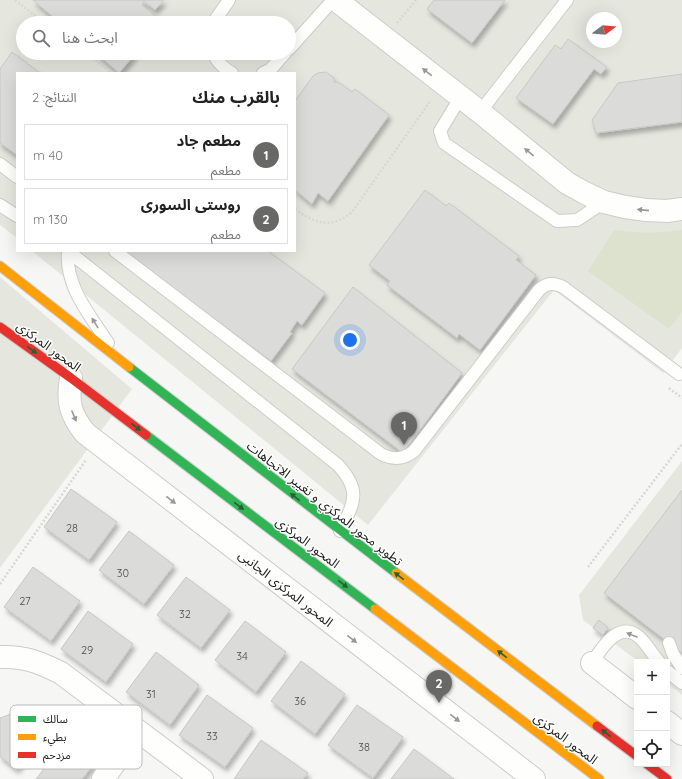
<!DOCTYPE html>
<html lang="ar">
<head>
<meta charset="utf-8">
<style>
  :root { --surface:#fff; --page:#f2f2f2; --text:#222; --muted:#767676; --line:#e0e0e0; --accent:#686966 }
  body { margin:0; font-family:Quicksand,"Noto Sans Arabic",sans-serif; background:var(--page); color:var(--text); direction:rtl }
  .controls { position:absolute; right:12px; bottom:12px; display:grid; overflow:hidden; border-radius:0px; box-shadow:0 4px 16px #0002 }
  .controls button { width:36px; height:36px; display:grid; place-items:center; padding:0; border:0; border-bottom:1px solid var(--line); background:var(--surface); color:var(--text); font:20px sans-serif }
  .compass { position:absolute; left:586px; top:12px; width:36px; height:36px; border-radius:50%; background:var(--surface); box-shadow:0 4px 16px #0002; rotate:74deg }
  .you { position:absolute; left:350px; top:340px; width:14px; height:14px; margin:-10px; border:3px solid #fff; border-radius:50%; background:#1a73e8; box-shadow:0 0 0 6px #1a73e833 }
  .badge { display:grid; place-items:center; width:26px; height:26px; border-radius:50%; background:var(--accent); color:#fff; font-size:13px; font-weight:700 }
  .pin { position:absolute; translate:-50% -33px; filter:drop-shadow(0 1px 2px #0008) }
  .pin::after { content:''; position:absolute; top:21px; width:14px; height:12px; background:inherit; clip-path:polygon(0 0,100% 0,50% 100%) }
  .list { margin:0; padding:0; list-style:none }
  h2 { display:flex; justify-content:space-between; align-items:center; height:52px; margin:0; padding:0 16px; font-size:17px }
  h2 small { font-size:13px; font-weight:400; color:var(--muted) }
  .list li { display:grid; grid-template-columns:26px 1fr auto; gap:12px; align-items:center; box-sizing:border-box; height:56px; margin:0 8px 8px; padding:0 8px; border:1px solid var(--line); border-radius:0px }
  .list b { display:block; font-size:15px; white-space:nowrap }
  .list p { margin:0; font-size:13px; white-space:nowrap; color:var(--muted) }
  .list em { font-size:13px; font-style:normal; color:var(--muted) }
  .icon { flex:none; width:22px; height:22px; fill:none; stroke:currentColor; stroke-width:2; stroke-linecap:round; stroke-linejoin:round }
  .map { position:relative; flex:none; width:682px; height:779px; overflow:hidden; direction:ltr }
  .search { position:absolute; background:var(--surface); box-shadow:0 4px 16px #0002; left:16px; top:16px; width:280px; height:44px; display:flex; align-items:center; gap:10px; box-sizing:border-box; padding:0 14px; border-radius:22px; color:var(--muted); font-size:15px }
  .panel { position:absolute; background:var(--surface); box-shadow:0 4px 16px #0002; left:16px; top:72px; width:280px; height:180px; border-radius:0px; direction:rtl }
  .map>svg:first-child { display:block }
</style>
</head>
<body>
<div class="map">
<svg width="682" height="779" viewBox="0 0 682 779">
  <defs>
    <filter id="shadow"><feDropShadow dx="2.5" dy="4.5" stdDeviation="2" flood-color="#0004"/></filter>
  </defs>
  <rect width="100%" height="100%" fill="#f6f7f4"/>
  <path fill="#e5e7df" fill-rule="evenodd" d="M0,0H682V348L663,373L554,290L368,525L32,251H295V73H17V238L0,225ZM592,18H616V42H592ZM23,23H289V53H23Z
    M0,277L132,389L0,568Z
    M682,461V695L667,683V662H639L583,620L579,595Z"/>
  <path fill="#dde2cf" d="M614,230L649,233L682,230V312L669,329L588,271Z"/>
  <path fill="#dbdcda" stroke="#c7c8c6" filter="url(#shadow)" d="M33,0H164L155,10L144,1L142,5L162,22L161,23H60Z
    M434,0H505L472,43L427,9Z
    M568,39L607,67L601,74L594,69L553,124L516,98L555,45L561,49Z
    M12,52L40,73H17V155L0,143V69Z
    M96,53H136L119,73Z
    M326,72L334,78V82L340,83L352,92L355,89L389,115L328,201L318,193L312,204L295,190V101L313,76L318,73Z
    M682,74V122L596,133L592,120L618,83Z
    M425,190L446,206L449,203L519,256L516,260L536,275L480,350L459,334L457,338L387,285L390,281L369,265Z
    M123,251H268L325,293L302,325L297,321L290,332L292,333L271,361Z
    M353,287L462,373L403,453L292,369Z
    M71,489L117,522L89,560L44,527Z
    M682,490V653L604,593Z
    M129,531L174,565L144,604L99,570Z
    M33,567L80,601L51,641L4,607Z
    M186,577L230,610L201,648L157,615Z
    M88,611L133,644L106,682L61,649Z
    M599,620L608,628L603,635L593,628Z
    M245,621L286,652L256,692L215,660Z
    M156,652L199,685L170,725L126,692Z
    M301,661L345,694L315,734L271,701Z
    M207,695L253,728L225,767L179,735Z
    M357,705L403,737L373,778L328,745Z
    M19,711L58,729L16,769L0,756V718Z
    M71,734L99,758L82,779H36Z
    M261,740L308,773L303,779H234Z
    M414,749L454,779H391Z"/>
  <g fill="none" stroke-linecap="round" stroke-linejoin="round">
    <defs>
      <path id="lane" d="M213,23L229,0
        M289,49L333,0
        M213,53C217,62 223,68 232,73
        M263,73L271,69L285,53
        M460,98L440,131L444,143L557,221L577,220L604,202
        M480,112L567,0
        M0,164L17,177
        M0,205L17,216
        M68,251L338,465C362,491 354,503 340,531
        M68,251C65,287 90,315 108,343
        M115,251L381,454C393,460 403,460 414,451L539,290C547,283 553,282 563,287L679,374
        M669,643L673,654L682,668
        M592,663C601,649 619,619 639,637C647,644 652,654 659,662
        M667,671L682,683"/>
      <path id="street" d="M336,0L480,112L567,183L585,193L604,202L625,207L646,210L667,211L682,209
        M71,378C67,402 70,414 85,433L534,779
        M0,657C24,656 39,662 61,673L202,779
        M592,663L637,698
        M667,722L682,734
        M103,779L138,731"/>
      <path id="fast" d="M129,367L396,573
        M146,435L375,609"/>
      <path id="slow" d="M0,266L129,367
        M396,573L597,726
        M375,609L599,779"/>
      <path id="jam" d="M0,327L71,378L146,435
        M597,726L637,756
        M647,764L667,779"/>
    </defs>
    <use href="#lane" stroke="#ccccca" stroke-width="14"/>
    <use href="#street" stroke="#ccccca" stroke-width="24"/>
    <use href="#fast" stroke="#ccccca" stroke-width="11"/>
    <use href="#slow" stroke="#ccccca" stroke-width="11"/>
    <use href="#jam" stroke="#ccccca" stroke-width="11"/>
    <path stroke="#d7d8d7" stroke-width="2.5" stroke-dasharray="2 2" stroke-linecap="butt" d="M15,0L45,23
      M397,23L416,0
      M86,53L112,73
      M295,209C315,224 332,229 352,212L431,100
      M669,388L682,398
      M588,567L682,444
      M0,584L86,460"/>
    <use href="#lane" stroke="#fefefd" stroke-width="12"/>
    <use href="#street" stroke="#fefefd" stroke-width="22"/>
    <use href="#fast" stroke="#30b455" stroke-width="9"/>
    <use href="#slow" stroke="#ff9f0a" stroke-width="9"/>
    <use href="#jam" stroke="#e5322d" stroke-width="9"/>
  </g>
  <defs><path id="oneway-solid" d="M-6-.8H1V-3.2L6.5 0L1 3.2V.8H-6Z"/></defs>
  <g fill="#989897">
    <use href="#oneway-solid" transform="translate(427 72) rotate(-142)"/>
    <use href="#oneway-solid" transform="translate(529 152) rotate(-141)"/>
    <use href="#oneway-solid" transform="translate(643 210) rotate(-174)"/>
    <use href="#oneway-solid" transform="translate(95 323) rotate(-122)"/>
    <use href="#oneway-solid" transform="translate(74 416) rotate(67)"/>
    <use href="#oneway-solid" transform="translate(171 500) rotate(38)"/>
    <use href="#oneway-solid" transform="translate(632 635) rotate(-158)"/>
    <use href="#oneway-solid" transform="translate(352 639) rotate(38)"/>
    <use href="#oneway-solid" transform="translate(455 718) rotate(38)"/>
  </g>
  <g fill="#246035">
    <use href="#oneway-solid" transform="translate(32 350) rotate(36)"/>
    <use href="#oneway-solid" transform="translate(136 427) rotate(37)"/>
    <use href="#oneway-solid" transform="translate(295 497) rotate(-142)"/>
    <use href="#oneway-solid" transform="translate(239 506) rotate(37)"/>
    <use href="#oneway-solid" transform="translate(399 576) rotate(-143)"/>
    <use href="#oneway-solid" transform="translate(343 584) rotate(37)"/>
    <use href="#oneway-solid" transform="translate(502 654) rotate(-143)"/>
    <use href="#oneway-solid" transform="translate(606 733) rotate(-143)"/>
  </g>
  <g text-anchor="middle" stroke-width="3" stroke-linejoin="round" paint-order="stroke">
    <g font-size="11" fill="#4b4c4a">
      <text x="72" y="532">28</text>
      <text x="123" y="577">30</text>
      <text x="25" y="605">27</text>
      <text x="185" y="618">32</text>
      <text x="87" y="654">29</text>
      <text x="242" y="660">34</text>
      <text x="151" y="698">31</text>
      <text x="300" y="705">36</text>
      <text x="212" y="740">33</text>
      <text x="364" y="751">38</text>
    </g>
    <g font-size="13" fill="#1b1c1a" stroke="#fff">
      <text transform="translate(49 346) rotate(36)" y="5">المحور المركزى</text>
      <text transform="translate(325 503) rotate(38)" y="5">تطوير محور المركزي و تغيير الاتجاهات</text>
      <text transform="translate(308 542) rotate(37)" y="5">المحور المركزى</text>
      <text transform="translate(286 588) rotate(38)" y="5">المحور المركزى الجانبى</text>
      <text transform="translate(566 738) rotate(37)" y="5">المحور المركزى</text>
    </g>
  </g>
  <rect x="10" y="705" width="132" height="64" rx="6" fill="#fff" stroke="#bbbbba" stroke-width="1"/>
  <rect x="18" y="716" width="18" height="6" fill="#30b455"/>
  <rect x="18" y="734" width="18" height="6" fill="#ff9f0a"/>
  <rect x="18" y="752" width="18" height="6" fill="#e5322d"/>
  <g font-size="11" fill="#1b1c1a">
    <text x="43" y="723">سالك</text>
    <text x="43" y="741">بطيء</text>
    <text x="43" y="759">مزدحم</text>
  </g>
</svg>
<div class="controls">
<button>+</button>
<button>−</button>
<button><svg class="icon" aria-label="locate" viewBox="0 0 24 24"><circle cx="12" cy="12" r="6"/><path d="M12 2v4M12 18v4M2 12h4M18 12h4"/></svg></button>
</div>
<svg class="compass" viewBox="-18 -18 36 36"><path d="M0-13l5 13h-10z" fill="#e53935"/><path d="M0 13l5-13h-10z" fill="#767676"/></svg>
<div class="you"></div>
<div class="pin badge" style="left:404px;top:445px">1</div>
<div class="pin badge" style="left:439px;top:703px">2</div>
<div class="search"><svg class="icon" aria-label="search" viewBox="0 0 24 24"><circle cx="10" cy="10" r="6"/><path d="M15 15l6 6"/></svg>ابحث هنا</div>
<section class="panel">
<h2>بالقرب منك<small>النتائج: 2</small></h2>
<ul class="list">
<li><span class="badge">1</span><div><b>مطعم جاد</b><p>مطعم</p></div><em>40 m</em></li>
<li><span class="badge">2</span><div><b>روستى السورى</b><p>مطعم</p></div><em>130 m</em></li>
</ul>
</section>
</div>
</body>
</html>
